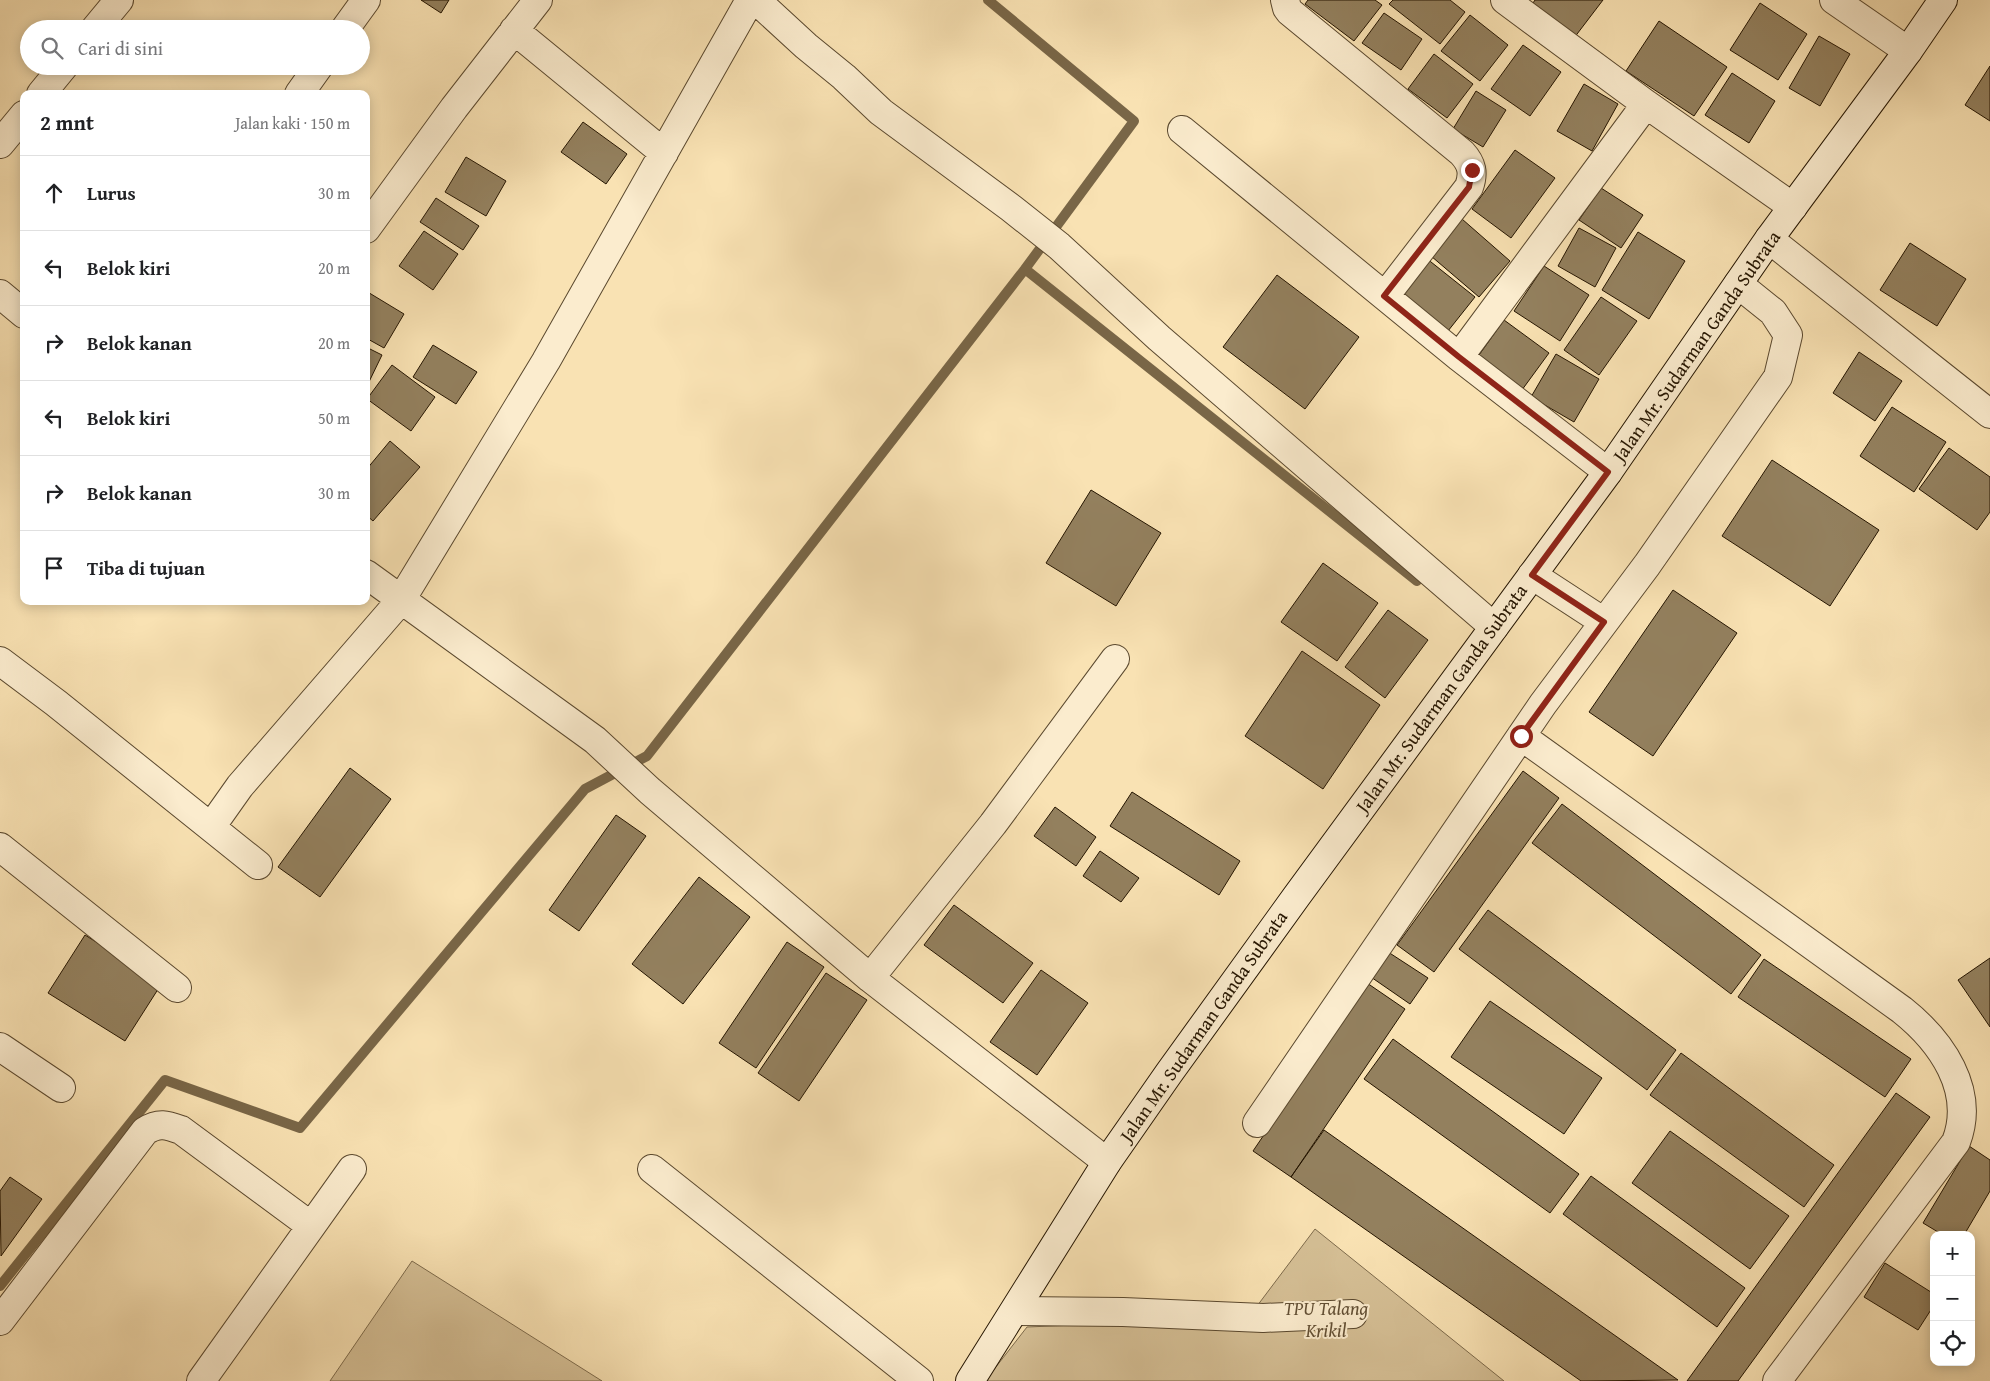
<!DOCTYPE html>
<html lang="id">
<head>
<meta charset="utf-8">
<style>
  :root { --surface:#fff; --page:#f2f2f2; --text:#202124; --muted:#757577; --line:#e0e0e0 }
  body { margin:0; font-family:"Gentium Book Plus",serif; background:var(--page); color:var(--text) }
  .controls { position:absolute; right:15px; bottom:15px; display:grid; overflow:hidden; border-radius:10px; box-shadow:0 2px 12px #0003 }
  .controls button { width:45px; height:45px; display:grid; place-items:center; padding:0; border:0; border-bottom:1px solid var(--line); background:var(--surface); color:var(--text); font:25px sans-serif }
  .stop { position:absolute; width:15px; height:15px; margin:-11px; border:4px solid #8f2418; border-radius:50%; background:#fff }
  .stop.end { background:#8f2418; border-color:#fff; box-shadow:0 1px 5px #0008 }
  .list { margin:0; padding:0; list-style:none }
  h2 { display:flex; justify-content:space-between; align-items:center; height:65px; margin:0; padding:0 20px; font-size:21px }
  h2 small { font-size:16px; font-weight:400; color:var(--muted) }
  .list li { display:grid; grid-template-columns:32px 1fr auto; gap:15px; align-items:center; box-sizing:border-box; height:75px; padding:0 20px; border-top:1px solid var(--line) }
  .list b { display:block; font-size:19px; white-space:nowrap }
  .list em { font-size:16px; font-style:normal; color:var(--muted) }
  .icon { flex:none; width:28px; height:28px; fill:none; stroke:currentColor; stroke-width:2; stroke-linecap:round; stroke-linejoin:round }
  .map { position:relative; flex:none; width:1990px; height:1381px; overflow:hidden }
  .search { position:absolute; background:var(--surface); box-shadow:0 2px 12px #0003; left:20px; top:20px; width:350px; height:55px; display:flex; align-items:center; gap:12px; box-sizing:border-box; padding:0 18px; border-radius:28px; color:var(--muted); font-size:19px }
  .panel { position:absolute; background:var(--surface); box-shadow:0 2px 12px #0003; left:20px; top:90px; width:350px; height:515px; border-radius:10px }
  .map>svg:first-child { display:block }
</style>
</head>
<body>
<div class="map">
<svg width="1990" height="1381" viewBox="0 0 1990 1381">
  <rect width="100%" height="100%" fill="#f9e2b3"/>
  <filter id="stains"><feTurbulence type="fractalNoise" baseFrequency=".004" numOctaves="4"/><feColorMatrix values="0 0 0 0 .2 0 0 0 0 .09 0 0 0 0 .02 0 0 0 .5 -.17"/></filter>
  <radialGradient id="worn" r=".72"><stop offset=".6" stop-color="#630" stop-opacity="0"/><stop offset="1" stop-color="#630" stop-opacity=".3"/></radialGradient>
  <path fill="#d5bf95" stroke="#7d6a4b" d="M1315,1229L1504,1381H985L1027,1327L1248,1318Z
    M412,1261L602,1381H330Z"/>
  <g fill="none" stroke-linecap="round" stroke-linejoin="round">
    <path stroke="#796647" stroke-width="10" d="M988,0L1134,121L1025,269L1417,581
      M0,1286L165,1080L300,1128L585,789L647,756L1025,269"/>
  </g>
  <path fill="#93805e" stroke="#251501" d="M421,0H449L441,13Z
    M1308,0H1375L1382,5L1354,41L1305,4Z
    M1393,0H1450L1465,12L1440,44L1389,4Z
    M1535,0H1603L1574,38L1531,6Z
    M1760,3L1807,34L1778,80L1730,50Z
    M1384,13L1422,39L1401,70L1362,43Z
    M1470,15L1508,45L1480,81L1441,51Z
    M1659,21L1727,67L1694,116L1626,71Z
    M1819,36L1850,54L1820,106L1789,88Z
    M1523,45L1561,72L1530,116L1491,89Z
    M1434,54L1473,84L1447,118L1408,89Z
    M1990,66V121L1965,105Z
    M1732,73L1775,101L1749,143L1705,115Z
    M1584,84L1618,104L1592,151L1557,131Z
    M1476,91L1506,110L1483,147L1453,129Z
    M583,122L627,154L606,184L561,152Z
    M1515,150L1555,178L1511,238L1472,209Z
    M466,157L506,181L486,216L445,192Z
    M1601,188L1643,215L1621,248L1579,220Z
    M436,198L479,226L463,250L420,222Z
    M1462,219L1510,261L1479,297L1431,256Z
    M1579,228L1616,248L1595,287L1558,266Z
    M424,231L458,254L433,290L399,266Z
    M1638,232L1685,261L1649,319L1602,290Z
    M1910,243L1966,279L1937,326L1880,290Z
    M1426,258L1475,297L1444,336L1394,297Z
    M1544,266L1589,295L1560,341L1514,311Z
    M1277,275L1359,337L1305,409L1223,347Z
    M366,291L404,314L384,348L366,338Z
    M1601,297L1637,321L1599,375L1564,350Z
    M1504,320L1549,353L1519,394L1474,362Z
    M433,345L477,372L456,404L413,377Z
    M366,347L382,355L366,388Z
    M1859,352L1902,381L1875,421L1833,393Z
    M1556,354L1599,379L1574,422L1531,397Z
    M392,365L435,397L411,431L367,399Z
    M1892,407L1946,442L1914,492L1860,456Z
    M390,441L420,467L373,521L366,515V470Z
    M1949,448L1990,477V512L1977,530L1919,489Z
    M1772,460L1879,530L1830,606L1722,536Z
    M1091,490L1161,533L1116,606L1046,563Z
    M1323,563L1378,603L1337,661L1281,622Z
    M1673,590L1737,633L1653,756L1589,712Z
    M1388,610L1428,640L1385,698L1345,667Z
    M1302,651L1380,705L1323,789L1245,736Z
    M350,768L391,799L320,897L278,867Z
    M1523,771L1559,798L1434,972L1397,945Z
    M1132,792L1240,861L1219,895L1110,826Z
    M1562,804L1761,955L1731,994L1532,843Z
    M1055,807L1096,837L1076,866L1034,836Z
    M616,815L646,836L579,931L549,910Z
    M1100,851L1139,878L1121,902L1083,876Z
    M699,877L750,917L683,1004L632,964Z
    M954,905L1033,963L1003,1003L924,945Z
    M1488,910L1676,1050L1647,1090L1459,949Z
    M85,935L162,983L125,1041L48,993Z
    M787,942L824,967L756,1068L719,1043Z
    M1385,950L1428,978L1410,1004L1368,975Z
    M1990,958V1027L1958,980Z
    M1764,959L1911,1059L1885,1097L1738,997Z
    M1041,970L1088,1003L1037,1075L990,1042Z
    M826,973L867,1000L799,1101L758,1073Z
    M1367,983L1405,1009L1291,1177L1253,1151Z
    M1490,1001L1602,1078L1564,1134L1451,1057Z
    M1393,1039L1579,1174L1550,1213L1364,1079Z
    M1681,1053L1834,1165L1804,1207L1650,1095Z
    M1896,1093L1930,1117L1738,1381H1687Z
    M1324,1130L1678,1380L1581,1381L1291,1177Z
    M1670,1131L1789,1216L1750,1269L1632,1183Z
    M1969,1146L1990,1160V1191L1964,1235H1943L1923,1223Z
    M1591,1176L1745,1288L1717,1327L1563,1214Z
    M10,1177L42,1199L1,1256L0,1191Z
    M1885,1263L1934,1294V1305L1918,1330L1864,1297Z"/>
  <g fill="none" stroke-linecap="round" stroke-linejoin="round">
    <defs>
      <path id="street" d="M756,0L806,46L844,77L881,112L1011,208L1059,246L1159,338L1494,627
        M1285,0L1287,8L1290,12L1462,153C1472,164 1474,173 1469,187L1385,296
        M1505,0L1646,104L1793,207
        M1834,0L1908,51
        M95,29L119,0
        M345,29L366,0
        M514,30L664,153
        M41,94L64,66
        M299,94L319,66
        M1182,130L1459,357L1608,472
        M0,144L24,115
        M366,229L454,108L538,0
        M1769,239L1990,414
        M0,294L24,314
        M1459,357L1646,104
        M366,574L595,740L650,791L870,978L1107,1162
        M1532,575L1604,622
        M0,661L56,703L258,865
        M1521,736L1902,1010C1941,1041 1976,1090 1956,1142L1777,1381
        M211,827L240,786L401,600L546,361L750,0
        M0,847L177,988
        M870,978L993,824L1115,659
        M0,1047L61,1088
        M1257,1123L1543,704L1647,565L1778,377L1788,335L1773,312L1738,284
        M652,1169L919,1381
        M1015,1311L1123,1312L1263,1318L1353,1314
        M0,1321L145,1131C159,1122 167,1125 181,1130L311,1226
        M201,1381L352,1169"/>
      <path id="secondary" d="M970,1381L1107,1162L1169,1073L1296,897L1608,472L1769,239L1908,51L1943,0"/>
    </defs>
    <use href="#street" stroke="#5a482e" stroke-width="30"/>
    <use href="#secondary" stroke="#251501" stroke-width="30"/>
    <use href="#street" stroke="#fbecce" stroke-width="28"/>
    <use href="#secondary" stroke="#fbecce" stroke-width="28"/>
  </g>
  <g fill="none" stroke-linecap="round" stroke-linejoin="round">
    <path stroke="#8f2418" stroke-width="6" d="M1472,170L1469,187L1384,296L1459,357L1608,472L1532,575L1604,622L1521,736"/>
  </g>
  <g text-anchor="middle" stroke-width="4" stroke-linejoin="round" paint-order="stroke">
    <g font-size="19" fill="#251501" stroke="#fbecce">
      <text transform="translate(1696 346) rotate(-55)" y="7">Jalan Mr. Sudarman Ganda Subrata</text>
      <text transform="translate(1441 698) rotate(-54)" y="7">Jalan Mr. Sudarman Ganda Subrata</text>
      <text transform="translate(1203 1026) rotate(-55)" y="7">Jalan Mr. Sudarman Ganda Subrata</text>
    </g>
    <g font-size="19" font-style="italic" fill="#635035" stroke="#fbecce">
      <text x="1326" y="1315">TPU Talang<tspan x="1326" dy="22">Krikil</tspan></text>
    </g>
  </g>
  <rect width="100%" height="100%" filter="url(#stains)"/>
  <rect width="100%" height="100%" fill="url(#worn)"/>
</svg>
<div class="controls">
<button>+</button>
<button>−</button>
<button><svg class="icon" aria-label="locate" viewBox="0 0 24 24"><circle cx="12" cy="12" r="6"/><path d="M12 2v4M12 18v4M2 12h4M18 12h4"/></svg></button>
</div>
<div class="stop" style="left:1521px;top:736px"></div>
<div class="stop end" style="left:1472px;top:170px"></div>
<div class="search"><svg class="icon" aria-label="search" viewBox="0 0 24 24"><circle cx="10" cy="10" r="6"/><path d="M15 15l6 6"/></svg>Cari di sini</div>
<section class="panel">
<h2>2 mnt<small>Jalan kaki · 150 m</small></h2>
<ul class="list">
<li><svg class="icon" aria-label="ahead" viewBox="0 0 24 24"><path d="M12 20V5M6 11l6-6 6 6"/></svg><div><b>Lurus</b></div><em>30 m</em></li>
<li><svg class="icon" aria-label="left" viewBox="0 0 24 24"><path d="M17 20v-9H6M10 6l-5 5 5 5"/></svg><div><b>Belok kiri</b></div><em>20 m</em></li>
<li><svg class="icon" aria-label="right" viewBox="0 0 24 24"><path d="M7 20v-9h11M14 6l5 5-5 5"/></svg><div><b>Belok kanan</b></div><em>20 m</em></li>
<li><svg class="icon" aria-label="left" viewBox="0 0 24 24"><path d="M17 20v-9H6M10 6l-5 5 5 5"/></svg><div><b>Belok kiri</b></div><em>50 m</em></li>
<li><svg class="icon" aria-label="right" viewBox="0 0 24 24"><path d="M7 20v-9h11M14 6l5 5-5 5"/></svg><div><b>Belok kanan</b></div><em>30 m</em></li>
<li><svg class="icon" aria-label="arrive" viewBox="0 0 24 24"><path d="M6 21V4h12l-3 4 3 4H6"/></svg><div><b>Tiba di tujuan</b></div></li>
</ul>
</section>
</div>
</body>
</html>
